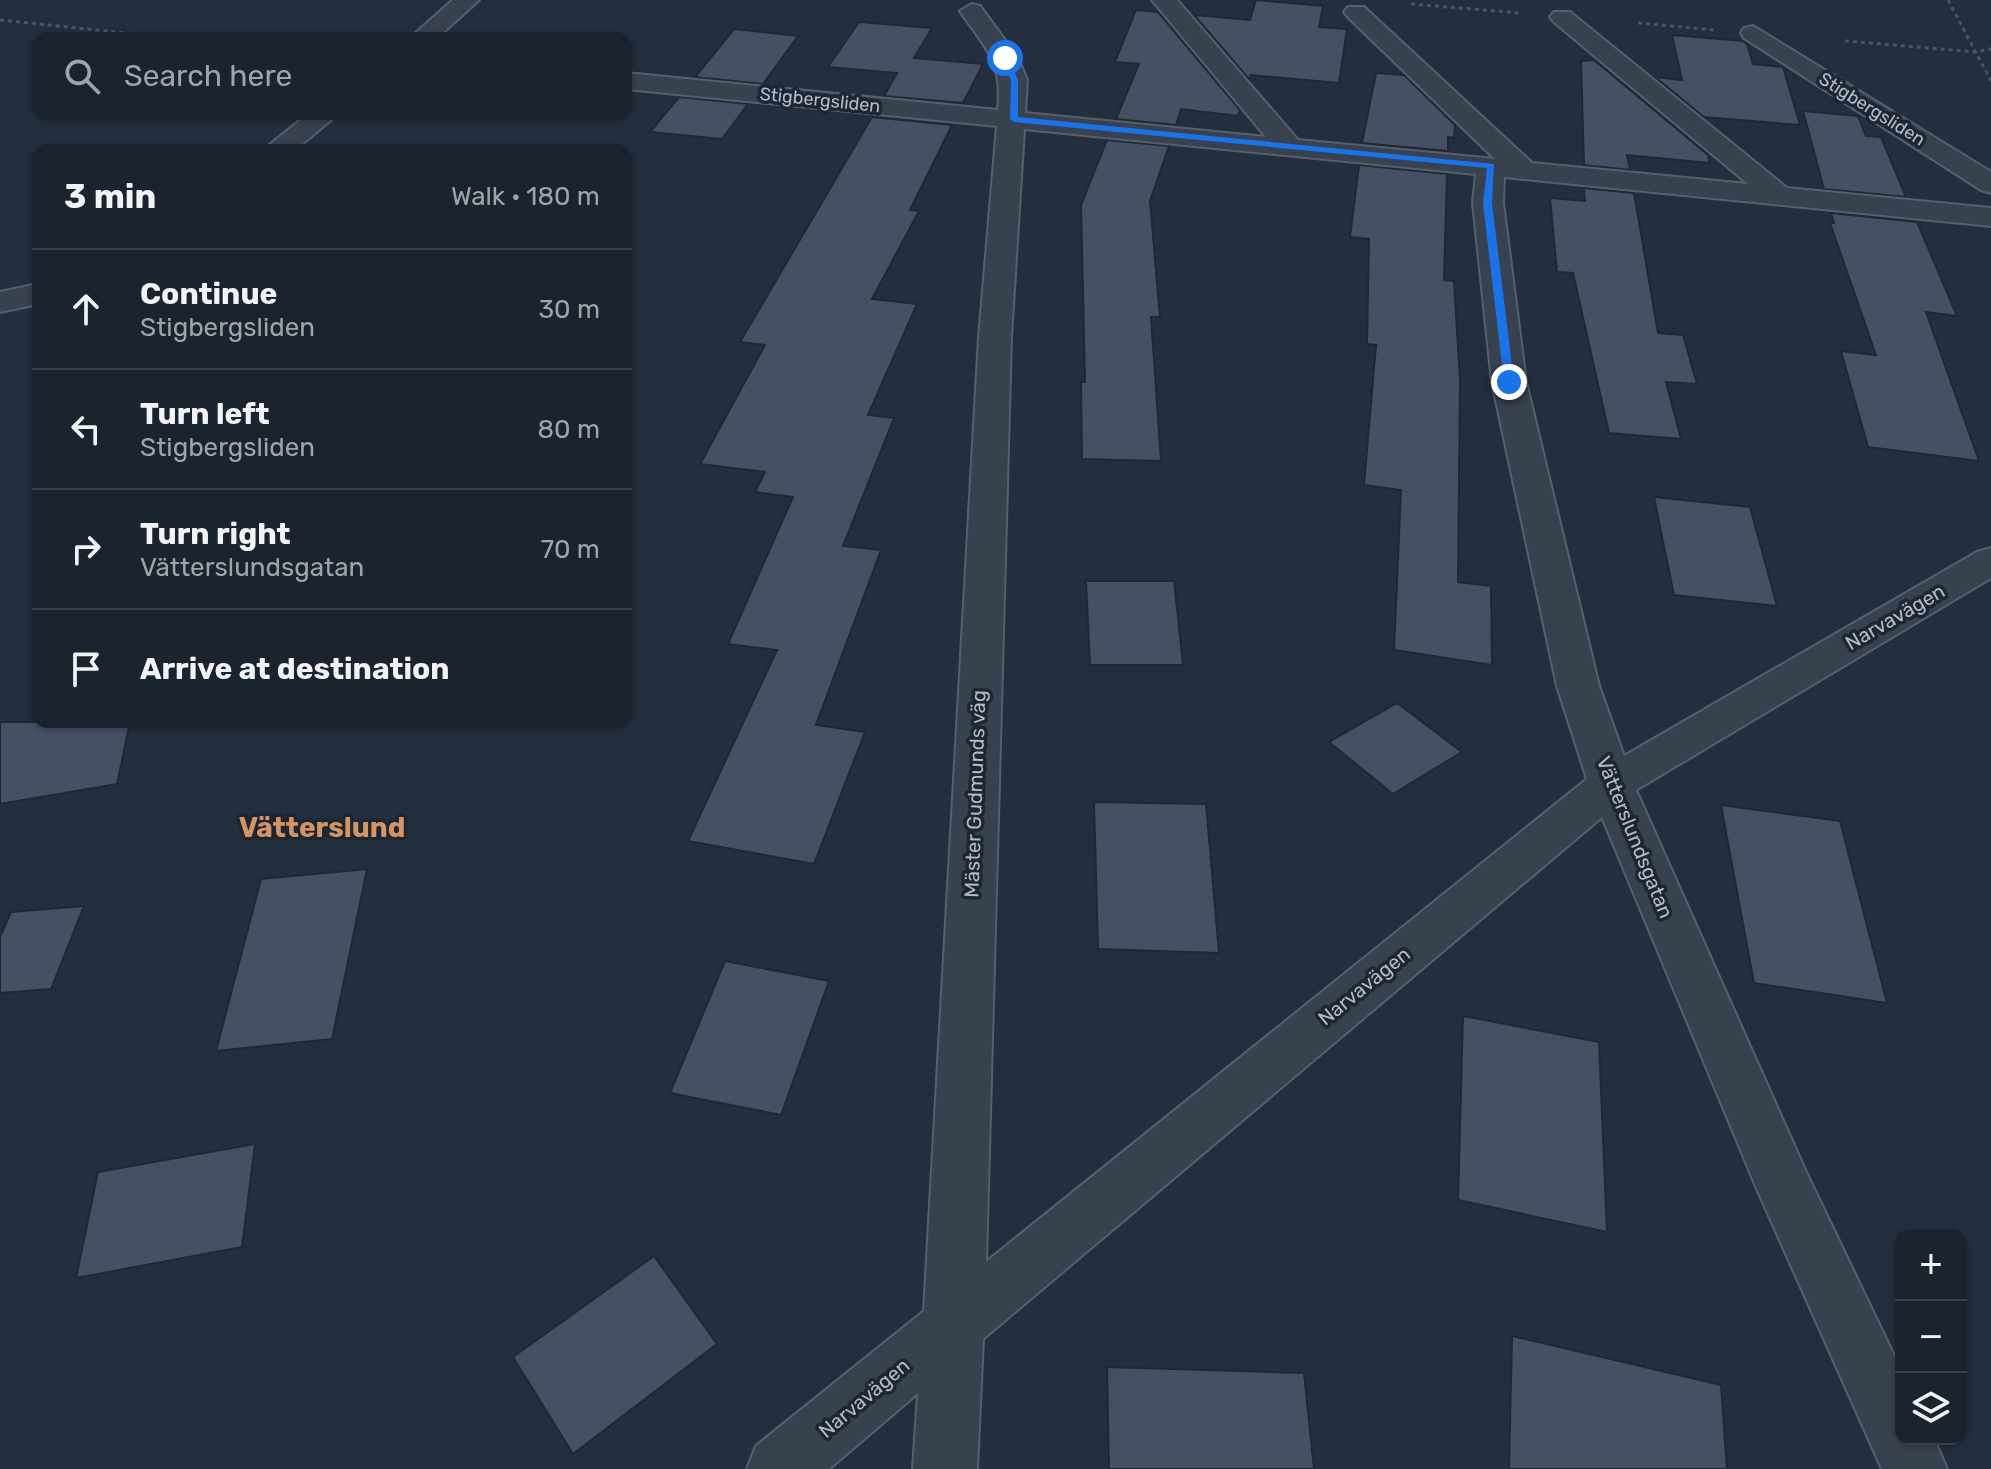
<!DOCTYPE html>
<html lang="en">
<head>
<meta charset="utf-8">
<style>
  :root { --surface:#1b232e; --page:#282f3a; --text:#f1f3f6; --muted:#a0a4aa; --line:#39404a }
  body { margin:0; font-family:Rubik,sans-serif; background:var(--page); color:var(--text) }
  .controls { position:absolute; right:24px; bottom:24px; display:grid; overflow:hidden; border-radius:16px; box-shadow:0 2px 6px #0004 }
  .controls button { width:72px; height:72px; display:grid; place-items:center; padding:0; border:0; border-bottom:2px solid var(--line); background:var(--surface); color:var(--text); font:40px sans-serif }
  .stop { position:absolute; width:24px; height:24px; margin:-18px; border:6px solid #1a73e8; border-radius:50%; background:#fff }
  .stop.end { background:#1a73e8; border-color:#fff; box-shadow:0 2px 8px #0008 }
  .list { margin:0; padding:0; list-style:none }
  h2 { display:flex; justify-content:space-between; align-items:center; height:104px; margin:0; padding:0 32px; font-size:34px }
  h2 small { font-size:26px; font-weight:400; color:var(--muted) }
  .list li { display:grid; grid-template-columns:52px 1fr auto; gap:24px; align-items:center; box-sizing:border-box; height:120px; padding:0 32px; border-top:2px solid var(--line) }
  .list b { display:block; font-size:30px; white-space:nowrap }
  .list p { margin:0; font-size:26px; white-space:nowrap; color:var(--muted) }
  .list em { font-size:26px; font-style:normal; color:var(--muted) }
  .icon { flex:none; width:44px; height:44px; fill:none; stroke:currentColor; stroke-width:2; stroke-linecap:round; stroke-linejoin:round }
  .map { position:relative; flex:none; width:1991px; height:1469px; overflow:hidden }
  .search { position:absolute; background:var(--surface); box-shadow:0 2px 6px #0004; left:32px; top:32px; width:600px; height:88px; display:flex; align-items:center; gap:20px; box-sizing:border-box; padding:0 28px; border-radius:16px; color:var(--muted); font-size:30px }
  .panel { position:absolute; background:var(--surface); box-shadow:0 2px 6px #0004; left:32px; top:144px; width:600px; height:584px; border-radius:16px }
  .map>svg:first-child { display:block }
</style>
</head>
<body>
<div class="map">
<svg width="1991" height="1469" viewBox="0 0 1991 1469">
  <rect width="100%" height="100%" fill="#242f3e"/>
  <path fill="#455162" stroke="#1f2835" stroke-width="2" d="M1256,0L1323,6L1319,27L1347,29L1339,83L1251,75L1249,79L1194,15L1250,20Z
    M1136,10L1158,12L1240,110L1238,116L1181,109L1176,125L1116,119L1139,64L1115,62Z
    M859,22L932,28L914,58L983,64L963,103L884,96L897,73L828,67Z
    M734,29L798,36L763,84L695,77Z
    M1672,35L1743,41L1747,44L1753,64L1783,67L1800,125L1704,117L1655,77L1682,80Z
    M1594,60L1708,155L1710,163L1627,155L1630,170L1584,165L1581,61Z
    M1376,73L1404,75L1455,125L1454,138L1448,137V151L1362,143Z
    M679,97L748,104L722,139L650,132Z
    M1803,111L1858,116L1866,136L1881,137L1906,197L1824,189Z
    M872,117L952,125L910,210L919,211L872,299L917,304L868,415L894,418L843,546L881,550L816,725L865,732L814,864L688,841L777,650L728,644L793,497L755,492L765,472L700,464L765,345L740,342Z
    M1107,140L1169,146L1150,201L1160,317H1151L1161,461L1082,459L1081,382H1085L1081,205Z
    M1359,165L1447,174L1444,280L1454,281L1460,381L1458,582L1491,586L1492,665L1394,650L1401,490L1364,485L1376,345L1367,344L1369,239L1350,237Z
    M1584,188L1634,193L1658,333L1683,335L1697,384L1666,382L1681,439L1609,433L1573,273L1557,272L1550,198L1585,201Z
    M1831,213L1917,222L1957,316L1926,312L1979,461L1868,447L1841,351L1876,355L1830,223H1834Z
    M1654,497L1750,507L1777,606L1674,595Z
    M1086,581H1174L1183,665H1090Z
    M1397,703L1462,752L1393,794L1329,742Z
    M0,722H130L117,784L0,804Z
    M1094,802L1206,804L1219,953L1098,949Z
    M1721,805L1840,821L1887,1003L1754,983Z
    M367,869L332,1039L216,1051L261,879Z
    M84,906L51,989L0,993V937L11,912Z
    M725,961L829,981L781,1115L670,1093Z
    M1463,1016L1599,1042L1607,1232L1458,1200Z
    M255,1144L242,1247L76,1278L98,1172Z
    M654,1256L717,1344L573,1454L513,1357Z
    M1512,1336L1721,1385L1727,1469H1509Z
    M1107,1367L1304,1373L1314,1469H1109Z"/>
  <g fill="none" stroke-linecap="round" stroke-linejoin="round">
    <defs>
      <path id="minor" d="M453,0H479L437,38H410Z
        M1152,0H1177L1298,140L1495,159L1348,17L1344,12L1348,7H1364L1532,163L1748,184L1554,22L1550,17L1554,12H1570L1787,188L1991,208V226L1504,177L1503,203L1526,382L1599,686L1624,756L1977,552L1991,548V578L1636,790L1806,1172L1901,1370V1439H1934L1947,1469H1882L1757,1189L1602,817L983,1339L977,1469H913L918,1393L829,1469H747L756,1446L924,1311L979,337L997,126L626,89V73L998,110C1003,62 986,49 960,11L972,4L980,6L1018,58L1027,80L1025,113L1266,137ZM1024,129L1476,174L1473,203L1492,382L1557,686L1587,779L986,1262L1011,337Z
        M1753,26L1991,172V193L1981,190L1744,38L1741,33L1744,28Z
        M308,114H338L295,150H263Z
        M38,284V304L0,312V292Z"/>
    </defs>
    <use href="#minor" stroke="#565f6c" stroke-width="4"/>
    <path stroke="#44595c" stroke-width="3" stroke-dasharray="4 4" stroke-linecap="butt" d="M1948,0L1991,81
      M1411,4L1520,13
      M0,20L174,38
      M1638,23L1715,30
      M1845,41L1976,52L1991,49"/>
    <use href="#minor" fill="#38414e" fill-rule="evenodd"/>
  </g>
  <path fill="#1a73e8" d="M1008,57L1018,80V117L1494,164L1492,203L1514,382L1509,385L1504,382L1483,203L1487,168L1014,122L1010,119L1011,80L1001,58Z"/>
  <g text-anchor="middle" stroke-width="7" stroke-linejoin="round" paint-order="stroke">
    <g font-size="18" fill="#b4bcc9" stroke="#1d2633">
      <text transform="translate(820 100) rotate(6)" y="6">Stigbergsliden</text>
      <text transform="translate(1872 109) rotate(32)" y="6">Stigbergsliden</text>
    </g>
    <g font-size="20" fill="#b4bcc9" stroke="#1d2633">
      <text transform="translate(1895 617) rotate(-30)" y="7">Narvavägen</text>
      <text transform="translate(975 794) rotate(-88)" y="7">Mäster Gudmunds väg</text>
      <text transform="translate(1635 837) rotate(68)" y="7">Vätterslundsgatan</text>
      <text transform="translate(1364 986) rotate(-39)" y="7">Narvavägen</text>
      <text transform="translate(864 1398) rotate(-40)" y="7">Narvavägen</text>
    </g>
    <g font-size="28" font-weight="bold" fill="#d59563" stroke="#1d2633">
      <text x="322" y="837">Vätterslund</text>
    </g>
  </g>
</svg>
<div class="controls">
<button>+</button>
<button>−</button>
<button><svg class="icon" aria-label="layers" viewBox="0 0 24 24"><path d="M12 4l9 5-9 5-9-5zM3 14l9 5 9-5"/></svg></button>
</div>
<div class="stop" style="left:1005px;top:58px"></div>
<div class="stop end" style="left:1509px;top:382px"></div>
<div class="search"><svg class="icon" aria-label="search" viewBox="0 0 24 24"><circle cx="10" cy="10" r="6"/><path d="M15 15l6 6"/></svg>Search here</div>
<section class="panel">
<h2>3 min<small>Walk · 180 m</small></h2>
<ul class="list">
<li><svg class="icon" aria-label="ahead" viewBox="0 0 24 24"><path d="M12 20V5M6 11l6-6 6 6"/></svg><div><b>Continue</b><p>Stigbergsliden</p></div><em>30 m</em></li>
<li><svg class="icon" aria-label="left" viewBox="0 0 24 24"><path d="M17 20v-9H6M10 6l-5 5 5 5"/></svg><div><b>Turn left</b><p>Stigbergsliden</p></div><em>80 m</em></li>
<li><svg class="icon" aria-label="right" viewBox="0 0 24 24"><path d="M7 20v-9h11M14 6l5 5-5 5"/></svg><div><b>Turn right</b><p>Vätterslundsgatan</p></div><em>70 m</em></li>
<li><svg class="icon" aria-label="arrive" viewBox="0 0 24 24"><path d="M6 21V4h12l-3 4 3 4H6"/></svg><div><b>Arrive at destination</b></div></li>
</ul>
</section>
</div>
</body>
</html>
